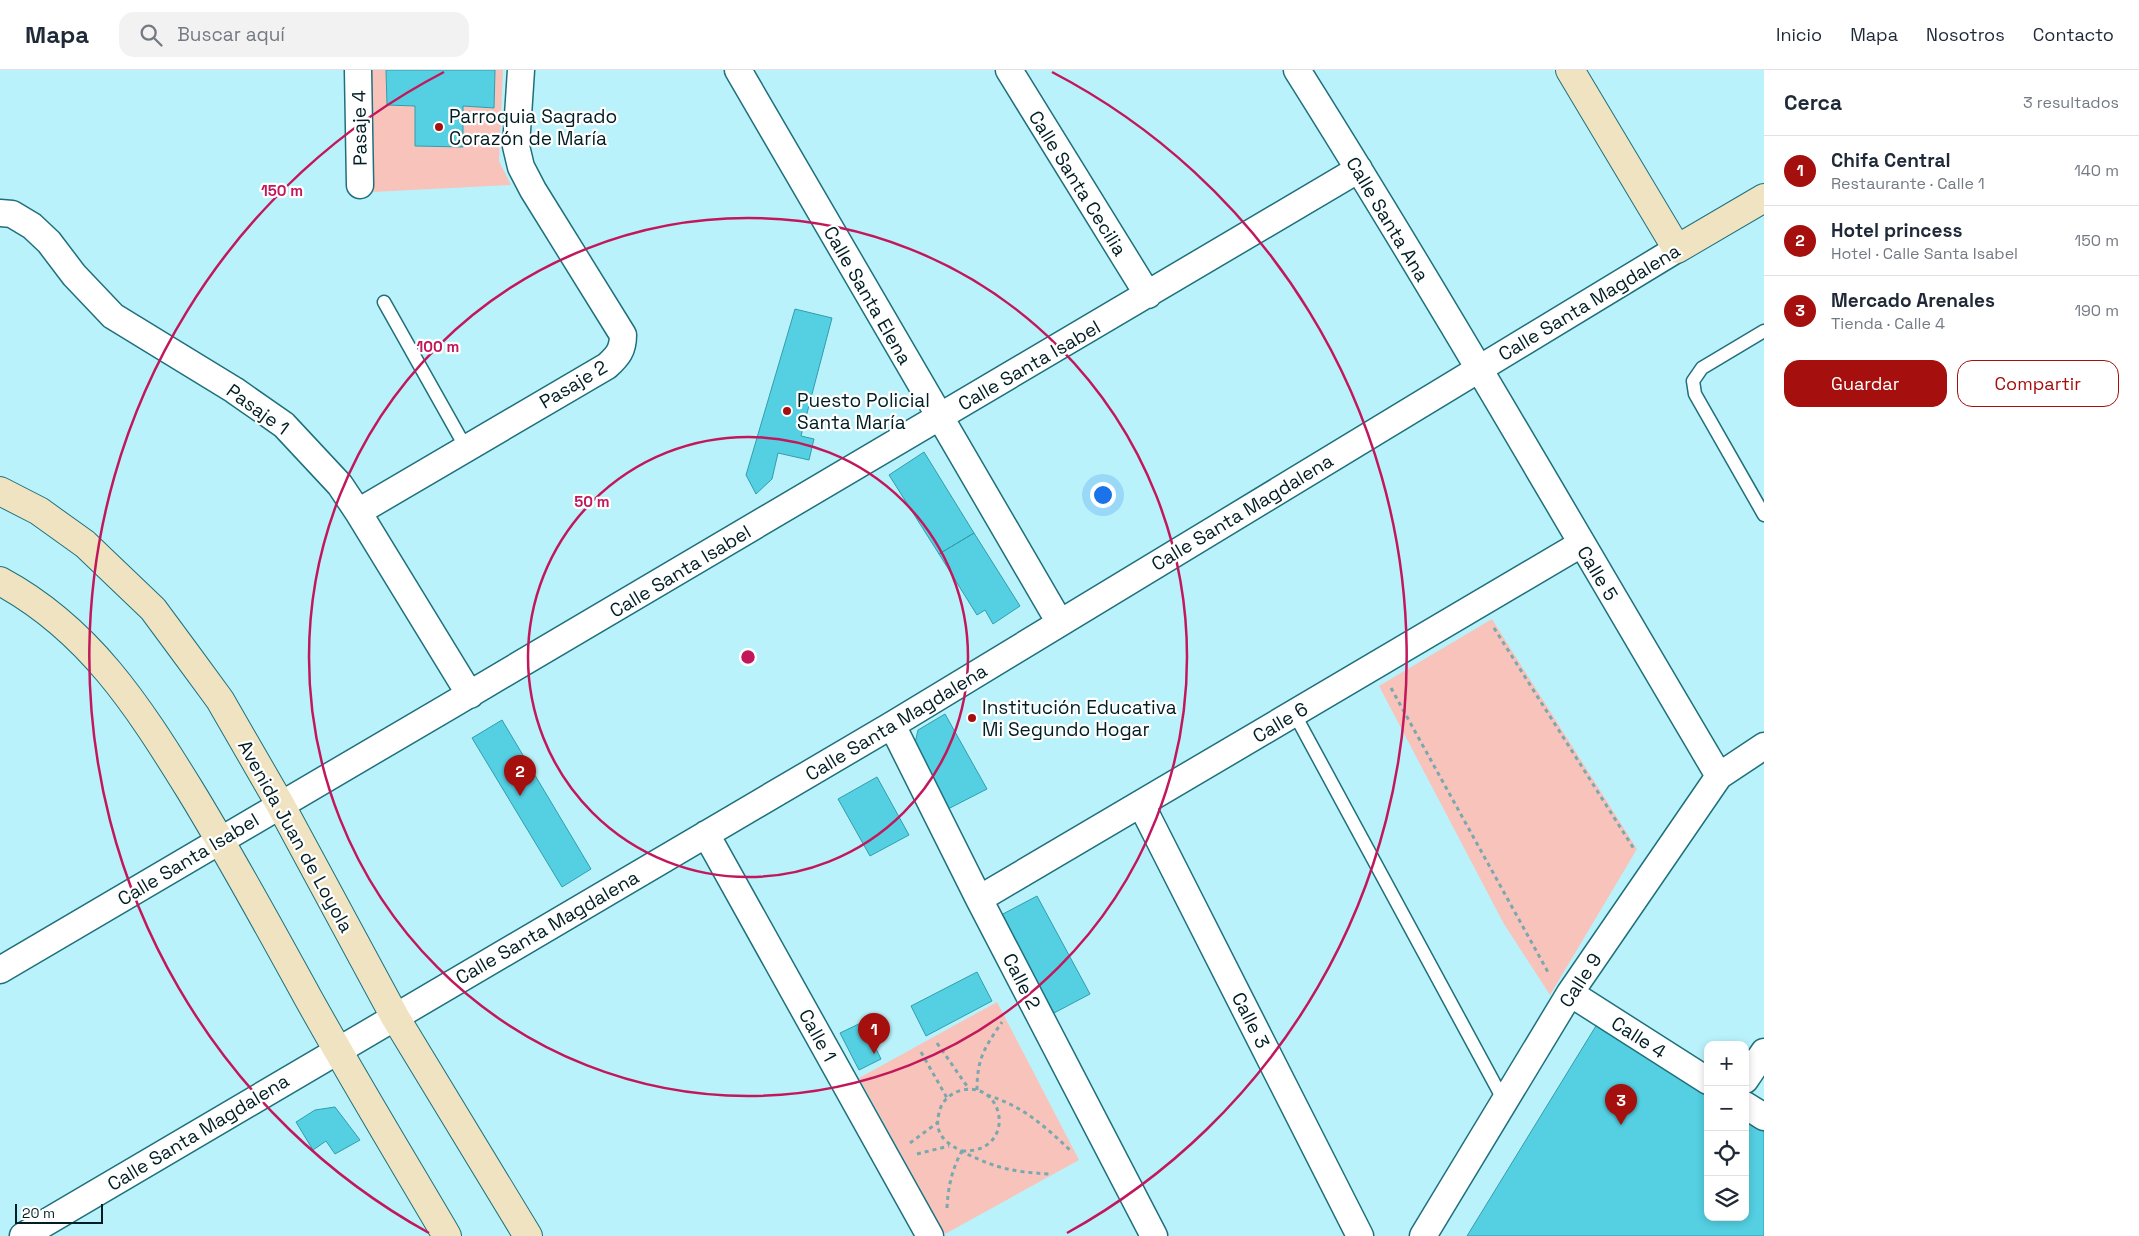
<!DOCTYPE html>
<html lang="es">
<head>
<meta charset="utf-8">
<style>
  :root { --surface:#fff; --page:#f2f2f3; --text:#1f2937; --muted:#747a83; --line:#e0e1e3; --accent:#a50f0d }
  body { margin:0; font-family:"Space Grotesk",sans-serif; background:var(--page); color:var(--text) }
  .controls { position:absolute; right:15px; bottom:15px; display:grid; overflow:hidden; border-radius:10px; box-shadow:0 2px 8px #0003 }
  .controls button { width:45px; height:45px; display:grid; place-items:center; padding:0; border:0; border-bottom:1px solid var(--line); background:var(--surface); color:var(--text); font:25px sans-serif }
  .scale { position:absolute; left:15px; bottom:12px; width:88px; box-sizing:border-box; padding-left:5px; border:2px solid #001e23; border-top:0; font-size:14px; line-height:18px; white-space:nowrap; color:#001e23; -webkit-text-stroke:4px #fff; paint-order:stroke }
  .you { position:absolute; left:1102px; top:424px; width:18px; height:18px; margin:-12px; border:4px solid #fff; border-radius:50%; background:#1a73e8; box-shadow:0 0 0 8px #1a73e833 }
  .badge { display:grid; place-items:center; width:32px; height:32px; border-radius:50%; background:var(--accent); color:#fff; font-size:16px; font-weight:700 }
  .pin { position:absolute; translate:-50% -41px; filter:drop-shadow(0 1px 2px #0008) }
  .pin::after { content:''; position:absolute; top:26px; width:18px; height:15px; background:inherit; clip-path:polygon(0 0,100% 0,50% 100%) }
  .list { margin:0; padding:0; list-style:none }
  h2 { display:flex; justify-content:space-between; align-items:center; height:65px; margin:0; padding:0 20px; font-size:21px }
  h2 small { font-size:16px; font-weight:400; color:var(--muted) }
  .list li { display:grid; grid-template-columns:32px 1fr auto; gap:15px; align-items:center; box-sizing:border-box; height:70px; padding:0 20px; border-top:1px solid var(--line) }
  .list b { display:block; font-size:19px; white-space:nowrap }
  .list p { margin:0; font-size:16px; white-space:nowrap; color:var(--muted) }
  .list em { font-size:16px; font-style:normal; color:var(--muted) }
  .actions { display:flex; gap:10px; padding:15px 20px }
  .actions a { flex:1; padding:11px 0; border:1px solid var(--accent); border-radius:15px; text-align:center; font-size:18px; color:var(--accent) }
  .actions .main { background:var(--accent); color:#fff }
  .icon { flex:none; width:28px; height:28px; fill:none; stroke:currentColor; stroke-width:2; stroke-linecap:round; stroke-linejoin:round }
  .map { position:relative; flex:none; width:1764px; height:1166px; overflow:hidden }
  header { display:flex; align-items:center; gap:30px; box-sizing:border-box; height:70px; padding:0 25px; background:var(--surface); border-bottom:1px solid var(--line) }
  header strong { font-size:24px }
  nav { display:flex; gap:28px; margin-inline-start:auto; font-size:18px }
  .search { width:350px; height:45px; background:var(--page); display:flex; align-items:center; gap:12px; box-sizing:border-box; padding:0 18px; border-radius:15px; color:var(--muted); font-size:19px }
  main { display:flex }
  aside { flex:1; background:var(--surface) }
  .map>svg:first-child { display:block }
</style>
</head>
<body>
<header>
<strong>Mapa</strong>
<div class="search"><svg class="icon" aria-label="search" viewBox="0 0 24 24"><circle cx="10" cy="10" r="6"/><path d="M15 15l6 6"/></svg>Buscar aquí</div>
<nav><a>Inicio</a><a>Mapa</a><a>Nosotros</a><a>Contacto</a></nav>
</header>
<main>
<div class="map">
<svg width="1764" height="1166" viewBox="0 0 1764 1166">
  <rect width="100%" height="100%" fill="#baf2fb"/>
  <path fill="#f8c3ba" d="M369,0H387V35L415,36V76L462,77L463,36L494,38L495,0H503L499,91L511,115L372,122Z
    M1492,549L1637,779L1550,925L1504,854L1379,616Z
    M997,932L1079,1090L945,1164L859,1008Z"/>
  <path fill="#54d0e2" stroke="#329dac" d="M386,0H495L494,38L463,36V77L415,76V36L387,35Z
    M795,239L832,248L801,366L814,369L809,390L778,383L772,409L756,424L746,405Z
    M924,382L974,463L939,484L889,405Z
    M974,463L1020,536L993,554L985,540L977,545L939,484Z
    M945,644L987,719L948,739L915,673L918,660Z
    M502,650L591,799L562,817L472,668Z
    M877,707L909,765L870,786L838,729Z
    M1037,826L1090,924L1054,943L1001,845Z
    M977,902L992,931L926,966L911,936Z
    M1599,951L1708,1023V1147H1745V1049L1764,1061V1166H1467Z
    M863,952L881,989L859,1000L840,963Z
    M335,1037L360,1070L335,1084L326,1071L313,1080L296,1052L315,1040Z"/>
  <g fill="none" stroke-linecap="round" stroke-linejoin="round">
    <defs>
      <path id="lane" d="M384,232L466,378
        M1764,261L1702,298L1693,311L1695,324L1764,445
        M1294,643L1504,1031"/>
      <path id="street" d="M358,0L360,115
        M738,0L1060,553
        M1009,0L1148,225
        M1297,0C1443,232 1579,470 1719,706
        M0,143L12,144L32,156L49,172L74,205L113,246L234,320L284,355L340,415L358,442L470,625
        M358,442L607,296C618,286 623,280 623,265L533,120L521,97L516,76L521,0
        M892,655L979,829L1154,1166
        M1141,734L1360,1166
        M706,764L930,1166
        M979,829L1581,474
        M0,900C453,633 908,369 1359,99
        M1570,923L1708,1011
        M1745,1010L1764,982
        M1745,1035L1764,1047
        M23,1166L892,655L1677,179
        M1423,1166L1570,923L1719,706L1764,676"/>
      <path id="secondary" d="M1570,0L1677,179L1764,128
        M0,421L39,441L85,474L153,539L187,585L220,630L280,734L395,947L528,1166
        M0,511C89,559 138,636 190,720C231,787 269,857 307,926C352,1007 400,1086 447,1166"/>
    </defs>
    <use href="#lane" stroke="#1f707c" stroke-width="15"/>
    <use href="#street" stroke="#1f707c" stroke-width="29"/>
    <use href="#secondary" stroke="#1f707c" stroke-width="30"/>
    <path stroke="#79a8af" stroke-width="3" stroke-dasharray="4 4" stroke-linecap="butt" d="M1494,558L1634,779
      M1391,618L1549,904
      M937,973L969,1019
      M921,982L947,1028
      M977,1020C977,988 985,977 1002,952
      M987,1025C1024,1037 1042,1054 1070,1080
      M910,1073L937,1053
      M962,1081C1017,1083 1006,1011 962,1020C950,1023 941,1032 939,1043C933,1066 948,1074 965,1083C998,1099 1014,1102 1050,1104
      M917,1084L949,1076
      M947,1138C948,1117 952,1099 962,1081"/>
    <use href="#lane" stroke="#fff" stroke-width="12"/>
    <use href="#street" stroke="#fff" stroke-width="26"/>
    <use href="#secondary" stroke="#f0e3c1" stroke-width="28"/>
  </g>
  <g fill="none" stroke="#c2185b" stroke-width="2.5">
    <circle cx="748" cy="587" r="220"/>
    <circle cx="748" cy="587" r="439"/>
    <path d="M429 1163A659 659 0 0 1 444 2M1052 2A659 659 0 0 1 1067 1163"/>
  </g>
  <g fill="#a50f0d" stroke="#fff" stroke-width="2">
    <circle cx="439" cy="57" r="5"/>
    <circle cx="787" cy="341" r="5"/>
    <circle cx="972" cy="648" r="5"/>
  </g>
  <g text-anchor="middle" stroke-width="4.5" stroke-linejoin="round" paint-order="stroke">
    <g font-size="19" fill="#001e23" stroke="#fff" text-anchor="start">
      <text x="449" y="53">Parroquia Sagrado<tspan x="449" dy="22">Corazón de María</tspan></text>
      <text x="797" y="337">Puesto Policial<tspan x="797" dy="22">Santa María</tspan></text>
      <text x="982" y="644">Institución Educativa<tspan x="982" dy="22">Mi Segundo Hogar</tspan></text>
    </g>
    <g font-size="19" fill="#001e23" stroke="#fff">
      <text transform="translate(359 58) rotate(-91)" y="7">Pasaje 4</text>
      <text transform="translate(1078 113) rotate(58)" y="7">Calle Santa Cecilia</text>
      <text transform="translate(1388 149) rotate(59)" y="7">Calle Santa Ana</text>
      <text transform="translate(868 225) rotate(60)" y="7">Calle Santa Elena</text>
      <text transform="translate(1589 232) rotate(-31)" y="7">Calle Santa Magdalena</text>
      <text transform="translate(1029 295) rotate(-30)" y="7">Calle Santa Isabel</text>
      <text transform="translate(573 314) rotate(-31)" y="7">Pasaje 2</text>
      <text transform="translate(258 339) rotate(36)" y="7">Pasaje 1</text>
      <text transform="translate(1242 442) rotate(-31)" y="7">Calle Santa Magdalena</text>
      <text transform="translate(680 501) rotate(-31)" y="7">Calle Santa Isabel</text>
      <text transform="translate(1598 503) rotate(59)" y="7">Calle 5</text>
      <text transform="translate(896 652) rotate(-31)" y="7">Calle Santa Magdalena</text>
      <text transform="translate(1280 652) rotate(-31)" y="7">Calle 6</text>
      <text transform="translate(296 766) rotate(61)" y="7">Avenida Juan de Loyola</text>
      <text transform="translate(188 789) rotate(-31)" y="7">Calle Santa Isabel</text>
      <text transform="translate(547 857) rotate(-30)" y="7">Calle Santa Magdalena</text>
      <text transform="translate(1580 910) rotate(-57)" y="7">Calle 9</text>
      <text transform="translate(1022 911) rotate(63)" y="7">Calle 2</text>
      <text transform="translate(1251 950) rotate(63)" y="7">Calle 3</text>
      <text transform="translate(818 965) rotate(61)" y="7">Calle 1</text>
      <text transform="translate(1639 967) rotate(33)" y="7">Calle 4</text>
      <text transform="translate(198 1062) rotate(-31)" y="7">Calle Santa Magdalena</text>
    </g>
  </g>
  <circle cx="748" cy="587" r="8" fill="#c2185b" stroke="#fff" stroke-width="2.5"/>
  <g font-size="15" text-anchor="middle" font-weight="bold" fill="#c2185b" stroke="#fff" stroke-width="4.5" stroke-linejoin="round" paint-order="stroke">
    <text x="282" y="126">150 m</text>
    <text x="438" y="282">100 m</text>
    <text x="592" y="437">50 m</text>
  </g>
</svg>
<div class="controls">
<button>+</button>
<button>−</button>
<button><svg class="icon" aria-label="locate" viewBox="0 0 24 24"><circle cx="12" cy="12" r="6"/><path d="M12 2v4M12 18v4M2 12h4M18 12h4"/></svg></button>
<button><svg class="icon" aria-label="layers" viewBox="0 0 24 24"><path d="M12 4l9 5-9 5-9-5zM3 14l9 5 9-5"/></svg></button>
</div>
<div class="scale">20 m</div>
<div class="you"></div>
<div class="pin badge" style="left:874px;top:984px">1</div>
<div class="pin badge" style="left:520px;top:726px">2</div>
<div class="pin badge" style="left:1621px;top:1055px">3</div>
</div>
<aside>
<h2>Cerca<small>3 resultados</small></h2>
<ul class="list">
<li><span class="badge">1</span><div><b>Chifa Central</b><p>Restaurante · Calle 1</p></div><em>140 m</em></li>
<li><span class="badge">2</span><div><b>Hotel princess</b><p>Hotel · Calle Santa Isabel</p></div><em>150 m</em></li>
<li><span class="badge">3</span><div><b>Mercado Arenales</b><p>Tienda · Calle 4</p></div><em>190 m</em></li>
</ul>
<div class="actions"><a class="main">Guardar</a><a>Compartir</a></div>
</aside>
</main>
</body>
</html>
